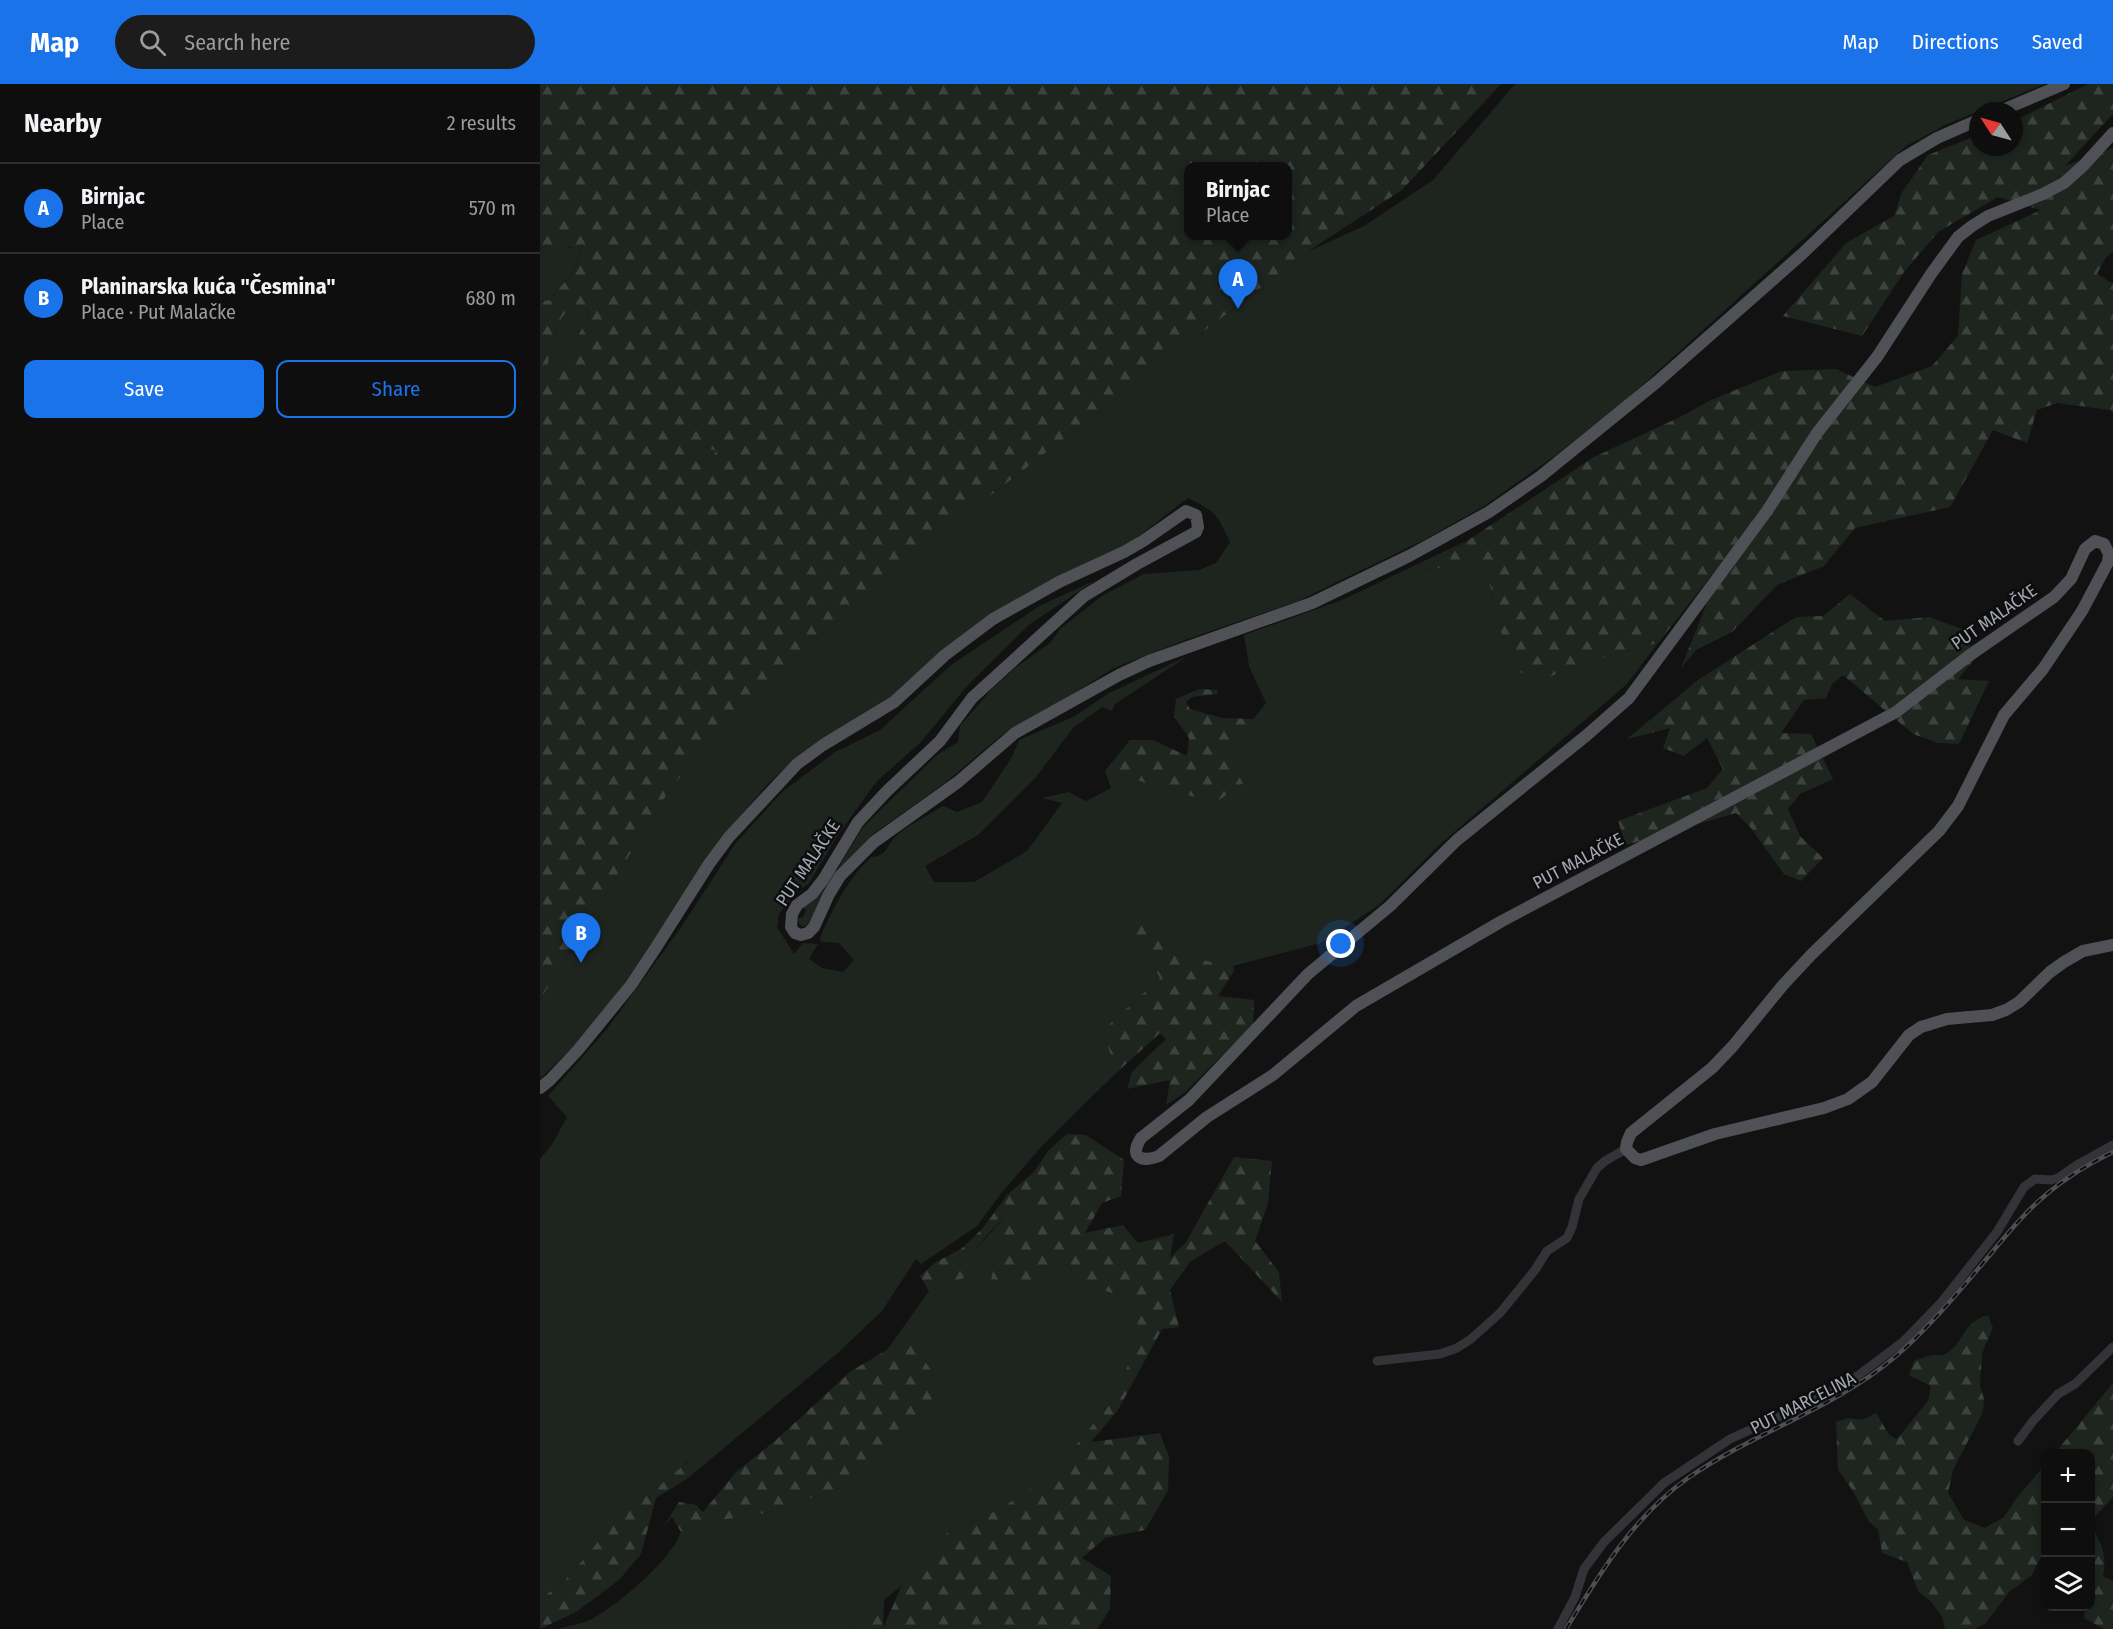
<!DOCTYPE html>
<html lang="en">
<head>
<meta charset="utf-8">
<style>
  :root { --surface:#0e0e0e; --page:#1c1c1c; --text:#f1f3f6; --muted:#9b9c9e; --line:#2e2e2e; --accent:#1a73e8 }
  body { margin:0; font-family:"Fira Sans Condensed",sans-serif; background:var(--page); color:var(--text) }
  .controls { position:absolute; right:18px; bottom:18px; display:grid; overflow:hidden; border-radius:12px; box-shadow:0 3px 9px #0003 }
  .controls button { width:54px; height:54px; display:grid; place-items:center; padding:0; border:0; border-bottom:2px solid var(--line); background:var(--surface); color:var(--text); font:30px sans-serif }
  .compass { position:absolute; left:1429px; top:18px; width:54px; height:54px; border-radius:50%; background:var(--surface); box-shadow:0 3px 9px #0003; rotate:306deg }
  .you { position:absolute; left:801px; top:860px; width:21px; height:21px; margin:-15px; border:4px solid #fff; border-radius:50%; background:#1a73e8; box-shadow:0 0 0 9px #1a73e833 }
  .badge { display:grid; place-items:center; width:39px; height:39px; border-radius:50%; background:var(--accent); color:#fff; font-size:20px; font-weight:700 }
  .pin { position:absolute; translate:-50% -50px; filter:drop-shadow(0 2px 3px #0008) }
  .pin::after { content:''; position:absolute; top:32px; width:21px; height:18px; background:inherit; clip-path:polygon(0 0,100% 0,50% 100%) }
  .popup { position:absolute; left:644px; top:78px; width:108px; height:78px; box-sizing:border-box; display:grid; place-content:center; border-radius:12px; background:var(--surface); filter:drop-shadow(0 2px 4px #0005); font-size:20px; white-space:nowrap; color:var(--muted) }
  .popup b { font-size:22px; color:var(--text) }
  .popup::after { content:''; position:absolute; left:50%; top:100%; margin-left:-12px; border:12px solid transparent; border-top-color:var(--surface) }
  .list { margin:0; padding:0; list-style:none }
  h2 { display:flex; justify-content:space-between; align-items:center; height:78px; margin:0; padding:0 24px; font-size:26px }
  h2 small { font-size:20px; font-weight:400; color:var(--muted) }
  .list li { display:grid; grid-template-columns:39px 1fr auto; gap:18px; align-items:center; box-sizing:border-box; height:90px; padding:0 24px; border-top:2px solid var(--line) }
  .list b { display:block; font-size:22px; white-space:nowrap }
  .list p { margin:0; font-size:20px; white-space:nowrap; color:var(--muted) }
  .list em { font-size:20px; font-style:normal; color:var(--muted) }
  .actions { display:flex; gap:12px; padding:18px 24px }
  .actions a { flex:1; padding:14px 0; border:2px solid var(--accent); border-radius:12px; text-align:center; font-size:21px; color:var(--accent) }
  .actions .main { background:var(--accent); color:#fff }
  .icon { flex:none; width:33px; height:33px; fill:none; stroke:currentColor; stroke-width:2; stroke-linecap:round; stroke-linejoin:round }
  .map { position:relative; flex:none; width:1573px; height:1545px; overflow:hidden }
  header { display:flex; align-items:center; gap:36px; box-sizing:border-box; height:84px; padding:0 30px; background:var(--accent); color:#fff }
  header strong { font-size:28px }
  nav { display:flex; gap:33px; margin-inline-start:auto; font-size:21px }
  .search { width:420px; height:54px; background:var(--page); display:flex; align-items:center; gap:15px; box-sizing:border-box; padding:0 21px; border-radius:33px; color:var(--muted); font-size:22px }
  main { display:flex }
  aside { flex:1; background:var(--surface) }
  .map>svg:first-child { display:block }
</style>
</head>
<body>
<header>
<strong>Map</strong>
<div class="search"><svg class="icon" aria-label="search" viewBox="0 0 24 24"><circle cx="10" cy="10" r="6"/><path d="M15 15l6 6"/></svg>Search here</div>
<nav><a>Map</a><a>Directions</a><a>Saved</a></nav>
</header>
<main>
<aside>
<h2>Nearby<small>2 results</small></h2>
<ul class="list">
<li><span class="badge">A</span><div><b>Birnjac</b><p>Place</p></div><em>570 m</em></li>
<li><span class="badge">B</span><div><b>Planinarska kuća &quot;Česmina&quot;</b><p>Place · Put Malačke</p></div><em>680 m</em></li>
</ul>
<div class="actions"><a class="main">Save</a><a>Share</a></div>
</aside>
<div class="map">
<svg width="1573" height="1545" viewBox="0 0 1573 1545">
  <defs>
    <pattern id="forest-firs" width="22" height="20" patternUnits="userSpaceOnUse" patternTransform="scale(1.5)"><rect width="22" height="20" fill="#1e251f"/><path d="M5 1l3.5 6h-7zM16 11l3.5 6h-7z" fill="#3c423d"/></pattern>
  </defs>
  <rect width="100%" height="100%" fill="#121213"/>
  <path fill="#1e251f" d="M975,0H1505L1405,41L1366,62L1087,315L1016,371L944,422L884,456L758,517L645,556L572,585L512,623L464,649L405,699L332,751L295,789L323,743L397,671L418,658L420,642L450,607L475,584L510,559L521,544L562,512L604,490L659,486L676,479L690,458C678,431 675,427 648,414L586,462L521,491L351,616L253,676L226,702L197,736L105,871L72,916L31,965L0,995V916L132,702L235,591L382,464L767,168L824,142L893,96Z
    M7,161L40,165C36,198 24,191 11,216L0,217V165Z
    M45,220L49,232L24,277L13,284L7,282C9,266 16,233 31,224C34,222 40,221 45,220Z
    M156,359L176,367L170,378L158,379L143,368Z
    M926,457L884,486L946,479L955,529L1000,597L1042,579L1118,559L1087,600L898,762L839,821L781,859L693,882L632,870L604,831L589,840L620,894L563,946L576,989L503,1061L462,1108L437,1142L381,1180L376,1175L342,1227L300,1267L147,1395L150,1375L50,1468L22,1499L0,1515V1075L13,1059L27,1033L8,1012L67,945L142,842L195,760L242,708L295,668L340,646L411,581L501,521L556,496L490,540L428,601L380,659L336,698L298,751L269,799L254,810L239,830L237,843L254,870L263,859L278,860L269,875L282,884L303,888L314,876L299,859L281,858L280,854C294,822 306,798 331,773C348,773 347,759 358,750C372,739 389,731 403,722L417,728L442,718L472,673L479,656L535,632L569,609L648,572L575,620L572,627L562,623L533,644L496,693L438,751L385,782L394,798H434L487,767L522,719L502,714L529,708L546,717L571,704L565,687L676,719L685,670L726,619L709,582L704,551L802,516Z
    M284,806L270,839L263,843L259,840L258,834L263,833L266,827L263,823Z
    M482,1113L495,1141L457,1171L451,1195L482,1206L520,1176L552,1203L582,1212L599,1231L591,1274L573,1316L512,1390L460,1425L408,1448L362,1501L310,1545H17C28,1542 42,1540 52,1535C79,1520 131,1476 141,1448L162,1439L226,1429L309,1401L399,1323L391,1286L371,1256H354L389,1207L432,1191L429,1173Z"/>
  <path fill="url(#forest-firs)" fill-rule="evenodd" d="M0,0H961L862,106L767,168L382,464L235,591L132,702L0,916V217L11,216C24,192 36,198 40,166L29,163L16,172L7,161L0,165ZM648,82H748V152H648ZM45,221L49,232L24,277L13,284L8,282C9,267 16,233 31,224C34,222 41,221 45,221ZM156,359L176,367L170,378L158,379L144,368Z
    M1548,0H1573V30L1525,82L1573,64V168L1566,173L1557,190L1573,200V329L1570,326L1517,319L1497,326L1487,359L1453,346L1410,423L1315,444L1284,482L1237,501L1192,548L1156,566L1141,584L1185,474L1118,559L1042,579L1000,597L973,585L955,529L946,479L883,486L1054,373L1140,333L1171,316L1242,287L1296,285L1335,303L1392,282L1418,252L1422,190L1436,156L1501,126L1458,113L1398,148L1364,188L1322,252L1243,232L1306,159L1354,132L1361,110L1388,71L1438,51V63H1474V37Z
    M1310,510L1345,537L1389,533L1425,546L1435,575L1418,595L1449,597L1419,660L1398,659L1373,650L1303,591L1292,600L1286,614L1264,616L1241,649L1271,650L1293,695L1260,710L1248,725L1260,752L1283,774L1261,797L1244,790L1210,743L1196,729L1086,761L1078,737L1167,704L1183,685L1167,654L1144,672L1123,664L1130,644L1087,655L1158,596L1256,533L1283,532Z
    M659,605L678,606L677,610L652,613L646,618L650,625L682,634L713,635L685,670L703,699L675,719L565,687L590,656H613L647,672L649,654L634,632L636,615Z
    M604,830L632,870L693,882L694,887L678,912L714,916L713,941L644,1009L626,1021L630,996L587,1005L592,988L626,955L620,949L576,989L563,946L620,894L589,840Z
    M527,1050L546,1051L584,1076L581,1112L562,1119L545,1149L583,1141L598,1159L634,1150L630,1174L646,1158L694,1073L732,1077L728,1119L715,1157L739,1188L742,1218L685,1157L651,1177L630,1206L639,1243L622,1245L578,1326L551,1358L620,1349L629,1373L628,1407L605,1446L565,1454L542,1474L571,1492L570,1525L557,1545H310L344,1516L343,1544L362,1501L408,1448L460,1425L512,1390L573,1316L591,1274L599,1231L582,1212L552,1203L520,1176L482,1206L451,1195L462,1150L473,1135L494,1140L482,1114L447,1151L429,1173L432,1191L389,1207L380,1192L396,1178L421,1165L443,1144L468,1110L494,1088L508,1067Z
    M1448,1231L1453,1244L1442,1269L1440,1301L1444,1315L1443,1328L1413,1386L1408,1409L1424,1436L1445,1444L1464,1433L1478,1412L1505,1381V1469H1503L1492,1491L1469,1508L1446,1539L1435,1545H1405L1402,1532L1391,1518L1378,1507L1367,1478L1342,1469L1338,1445L1329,1438L1313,1407L1298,1386L1296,1338L1308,1334L1322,1336L1336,1329L1349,1351L1357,1355L1388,1317L1391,1302L1369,1291L1374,1277C1380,1275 1387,1272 1393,1271C1398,1271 1402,1272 1407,1269C1426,1257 1421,1239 1448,1231Z
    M354,1256H371L391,1286L399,1323L309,1401L226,1429L162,1439L141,1448L132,1433L124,1442L139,1418L156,1421L163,1428L196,1388L235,1357L311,1287L347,1266Z
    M1573,1299V1413L1551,1437L1550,1370L1515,1369Z
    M151,1375L147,1395L116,1414L101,1470L79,1496L36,1528L0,1545V1515L22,1499L50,1468L77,1433L118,1403Z
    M1551,1442C1562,1461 1567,1469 1563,1492L1573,1497V1545H1564L1544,1534L1545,1523L1550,1522Z"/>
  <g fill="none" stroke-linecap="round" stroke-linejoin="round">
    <path stroke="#333437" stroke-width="9" d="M837,1277L900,1270L917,1264L931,1255L960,1229L995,1186L1007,1167L1027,1154L1032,1143L1039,1115L1057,1084L1065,1077L1086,1065
      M1478,1357L1493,1337L1518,1310L1535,1300L1573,1263
      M1018,1545L1035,1513L1044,1485L1064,1458L1124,1399L1190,1355L1282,1313L1312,1296L1364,1257L1400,1220L1457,1148L1484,1103L1495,1095L1511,1096L1518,1094L1537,1081L1573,1061"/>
    <path stroke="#4f5156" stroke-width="12" d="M1460,27L1524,0
      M1573,49L1543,82L1524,99L1503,110L1448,132L1432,142L1418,153L1391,190L1337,273L1277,349L1227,427L1089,614L1047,651L917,756L850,822L768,890L649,1016L601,1054C589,1073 601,1079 619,1072L667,1033L733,991L816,922L962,837L1356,628L1430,571L1514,513L1531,495L1545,465L1555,457L1564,460L1569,470L1568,478L1542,527L1503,585L1464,631L1418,722L1399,747L1271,871L1243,901L1193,962L1172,984L1091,1049L1087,1058L1086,1065L1095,1074L1101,1076L1175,1050L1284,1024L1308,1015L1332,998L1369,951L1381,943L1407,935L1452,931L1466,926L1479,918L1510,888L1524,878L1543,867L1573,861
      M0,1004L10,996L38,966L91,901L115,865L169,780L189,753L257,680L283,661L354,618L405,571L453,535L519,498L584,468L603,457L646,427L656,431L658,443L656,448L597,480L544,512L432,614L400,657L347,707L318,738L283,796L272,810L257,821L252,830L251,843L255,849L261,851L268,849L274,843L289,810L300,792L334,758L418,698L475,649L579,591L609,577L772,519L869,472L949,428L1001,392L1118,297L1262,170L1360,76L1397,54L1438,36"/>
    <defs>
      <path id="rail" d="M1026,1545C1060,1489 1093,1433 1148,1394C1214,1348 1294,1325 1356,1272C1390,1243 1419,1207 1449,1172C1467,1150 1486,1127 1508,1109C1527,1093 1550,1079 1573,1068"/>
    </defs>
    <use href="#rail" stroke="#4c4e52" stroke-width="4.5"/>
    <use href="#rail" stroke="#0d0d0e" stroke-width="2" stroke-dasharray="7" stroke-linecap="butt"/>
  </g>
  <g text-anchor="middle" stroke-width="5" stroke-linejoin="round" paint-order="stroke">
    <g font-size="18" fill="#a4a8b2" stroke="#0d0d0e">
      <text transform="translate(1454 533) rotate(-35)" y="6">PUT MALAČKE</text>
      <text transform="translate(1038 777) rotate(-28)" y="6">PUT MALAČKE</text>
      <text transform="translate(268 779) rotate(-56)" y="6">PUT MALAČKE</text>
      <text transform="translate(1263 1319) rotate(-27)" y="6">PUT MARCELINA</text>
    </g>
  </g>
</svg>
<div class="controls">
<button>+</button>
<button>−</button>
<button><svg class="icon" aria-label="layers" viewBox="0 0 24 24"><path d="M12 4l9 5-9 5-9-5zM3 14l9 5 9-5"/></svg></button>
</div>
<svg class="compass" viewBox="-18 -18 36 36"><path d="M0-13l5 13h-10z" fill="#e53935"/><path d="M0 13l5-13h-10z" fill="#9b9c9e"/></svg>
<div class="you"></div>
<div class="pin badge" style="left:698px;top:225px">A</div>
<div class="popup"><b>Birnjac</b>Place</div>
<div class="pin badge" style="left:41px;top:879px">B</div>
</div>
</main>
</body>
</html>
